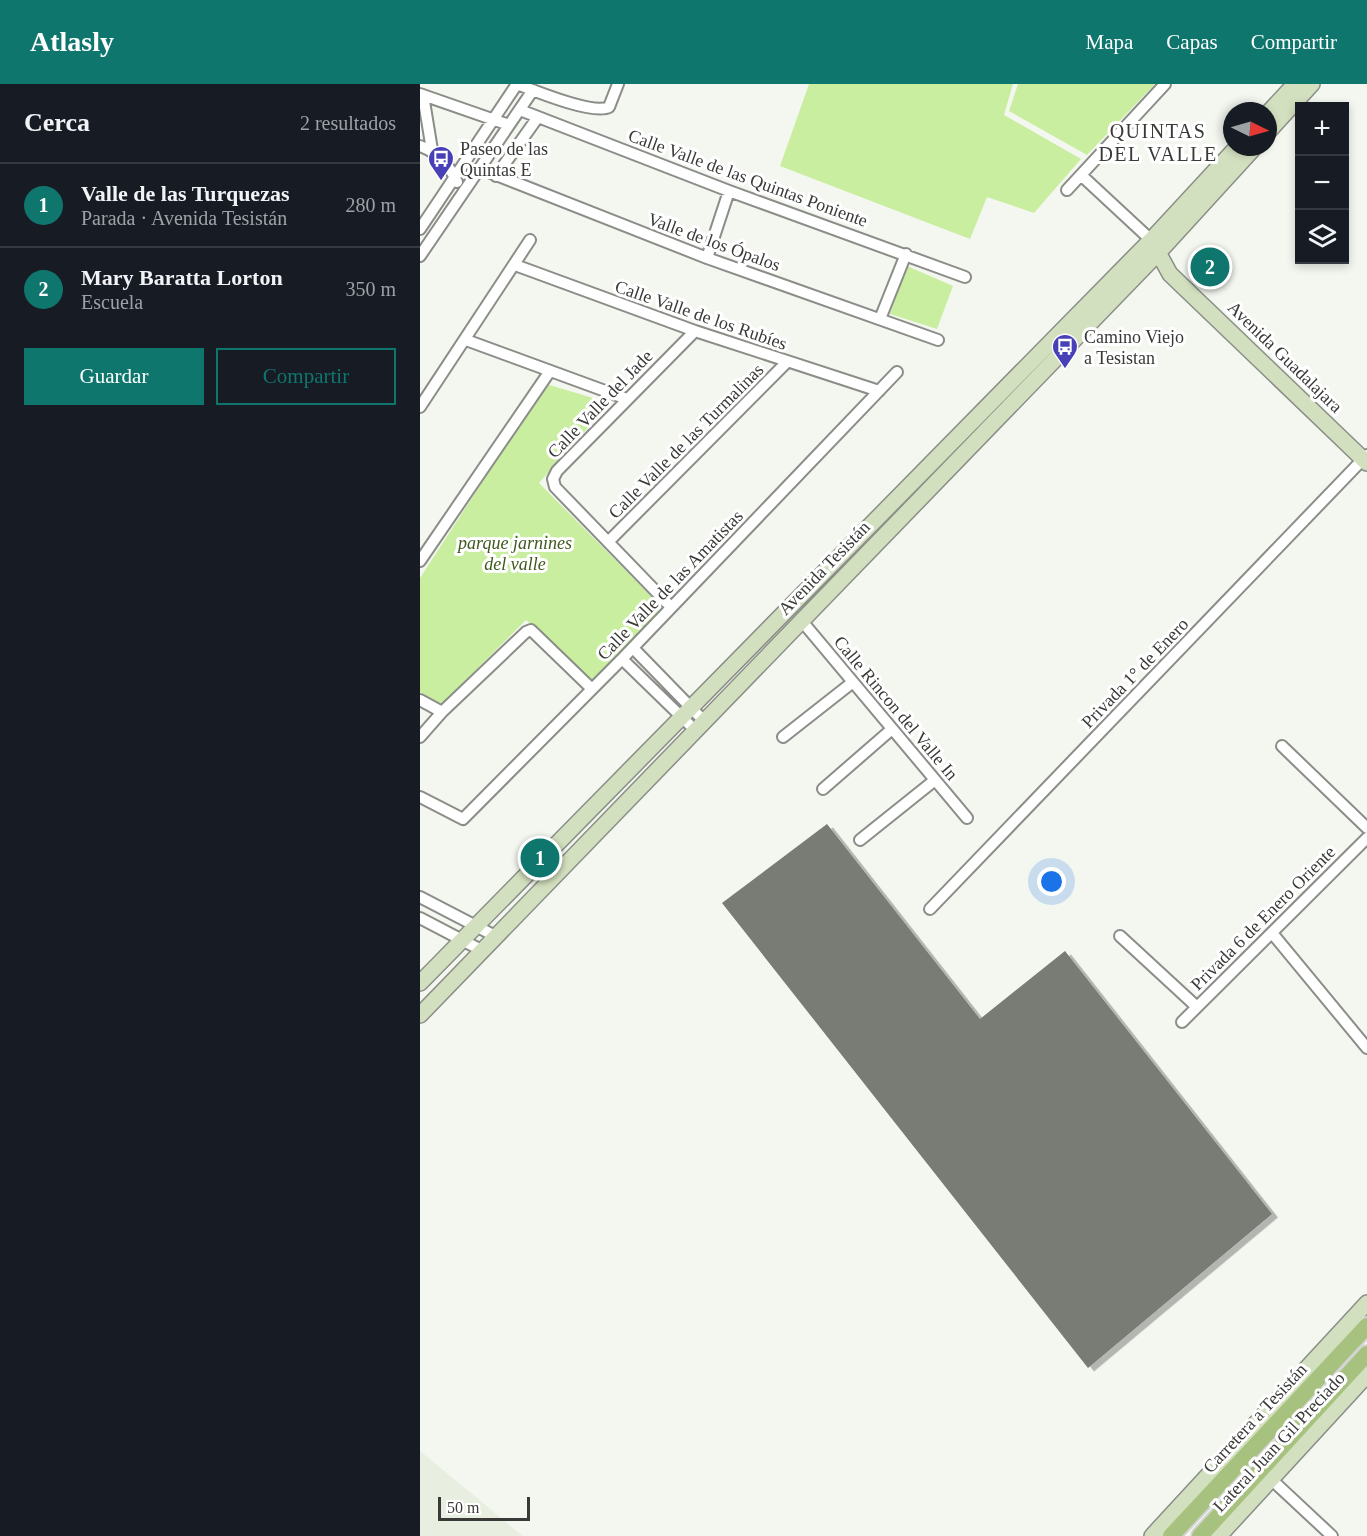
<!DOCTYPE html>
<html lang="es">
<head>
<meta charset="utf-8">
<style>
  :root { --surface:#171b24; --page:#20242c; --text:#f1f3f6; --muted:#9ea1a6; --line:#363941; --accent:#0f766e }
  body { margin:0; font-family:"Times New Roman",serif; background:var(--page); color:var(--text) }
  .controls { position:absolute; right:18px; top:18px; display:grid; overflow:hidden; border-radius:0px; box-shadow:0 3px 9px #0003 }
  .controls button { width:54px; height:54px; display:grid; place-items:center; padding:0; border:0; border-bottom:2px solid var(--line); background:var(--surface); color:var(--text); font:30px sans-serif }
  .compass { position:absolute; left:803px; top:18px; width:54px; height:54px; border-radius:50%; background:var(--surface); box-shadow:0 3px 9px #0003; rotate:95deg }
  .scale { position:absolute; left:18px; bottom:15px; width:92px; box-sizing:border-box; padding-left:6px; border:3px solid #393a38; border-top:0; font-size:16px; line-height:21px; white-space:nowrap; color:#393a38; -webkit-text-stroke:4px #fff; paint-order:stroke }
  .you { position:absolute; left:632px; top:798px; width:21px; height:21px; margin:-15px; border:4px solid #fff; border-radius:50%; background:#1a73e8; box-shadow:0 0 0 9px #1a73e833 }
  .badge { display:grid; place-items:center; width:39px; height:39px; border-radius:50%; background:var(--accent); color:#fff; font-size:20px; font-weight:700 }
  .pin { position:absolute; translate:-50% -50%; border:3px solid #fff; box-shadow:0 2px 6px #0006 }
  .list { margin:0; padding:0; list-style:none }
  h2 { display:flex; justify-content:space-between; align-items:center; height:78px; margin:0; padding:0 24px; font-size:26px }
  h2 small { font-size:20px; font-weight:400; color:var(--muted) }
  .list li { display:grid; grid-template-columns:39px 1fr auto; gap:18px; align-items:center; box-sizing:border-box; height:84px; padding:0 24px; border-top:2px solid var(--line) }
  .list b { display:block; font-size:22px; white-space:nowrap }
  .list p { margin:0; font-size:20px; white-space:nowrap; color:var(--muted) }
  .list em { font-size:20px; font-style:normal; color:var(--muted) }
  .actions { display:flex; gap:12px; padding:18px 24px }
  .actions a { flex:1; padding:14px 0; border:2px solid var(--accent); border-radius:0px; text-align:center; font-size:21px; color:var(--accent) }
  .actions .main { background:var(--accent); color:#fff }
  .icon { flex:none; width:33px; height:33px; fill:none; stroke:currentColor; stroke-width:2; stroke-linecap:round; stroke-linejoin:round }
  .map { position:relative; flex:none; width:947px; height:1452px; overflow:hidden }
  header { display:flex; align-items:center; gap:36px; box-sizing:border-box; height:84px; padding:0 30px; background:var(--accent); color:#fff }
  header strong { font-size:28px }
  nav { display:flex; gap:33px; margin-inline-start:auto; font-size:21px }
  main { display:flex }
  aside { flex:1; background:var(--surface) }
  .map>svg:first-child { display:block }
</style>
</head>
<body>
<header>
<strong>Atlasly</strong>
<nav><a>Mapa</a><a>Capas</a><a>Compartir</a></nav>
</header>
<main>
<aside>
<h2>Cerca<small>2 resultados</small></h2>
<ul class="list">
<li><span class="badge">1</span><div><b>Valle de las Turquezas</b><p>Parada · Avenida Tesistán</p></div><em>280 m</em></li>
<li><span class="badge">2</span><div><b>Mary Baratta Lorton</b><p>Escuela</p></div><em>350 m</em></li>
</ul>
<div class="actions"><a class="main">Guardar</a><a>Compartir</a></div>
</aside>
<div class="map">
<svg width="947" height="1452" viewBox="0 0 947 1452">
  <defs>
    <filter id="shadow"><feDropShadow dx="6" dy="3.5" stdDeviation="0" flood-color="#0004"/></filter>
  </defs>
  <rect width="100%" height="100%" fill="#f4f7f0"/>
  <path fill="#e8efe1" d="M0,1367L103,1452H0Z"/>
  <path fill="#c9eea0" d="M389,0H593L584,31L661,75L614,129L567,113L550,155L360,82Z
    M598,0H735L667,71L589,27Z
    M487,182L533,202L517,245L470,230Z
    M126,300L190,319L119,399L242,523L173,600L106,536L22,620L0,608V494Z"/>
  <path fill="#787b74" filter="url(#shadow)" d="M407,740L560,935L645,867L852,1130L668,1284L302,819Z"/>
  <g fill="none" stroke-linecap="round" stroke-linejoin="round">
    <defs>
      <path id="street" d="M97,0C115,7 173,31 189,23L198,0
        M0,10L89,41
        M3,11L12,66
        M100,26L309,107L545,193
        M0,62C17,68 30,82 37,98
        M61,85L287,174L518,256
        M661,91L731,156
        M76,92L118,33
        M647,106L745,0
        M0,145L97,0
        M0,172L113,6
        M287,174L309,107
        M95,181L275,247L459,307
        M460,235L486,170
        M46,256L207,315
        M0,323L110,156
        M188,458L367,278
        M0,477L130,287
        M251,523L135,403L133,395L137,387L275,247
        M381,536L547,734
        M213,564L283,636
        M202,575L275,646
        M0,616L22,628
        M0,653L22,628L106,548L111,546L172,605
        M363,653L433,598
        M862,662L947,744
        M403,705L472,645
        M0,713L43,735L202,575L477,288
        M440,756L515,696
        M0,813L77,853
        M510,825L947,371
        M0,834L63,867
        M852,849L947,964
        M700,852L777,923
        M762,938L947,754
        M851,1395L912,1452"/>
      <path id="secondary" d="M848,29L875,0
        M848,48L892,0
        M734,161L750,190L947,379
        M0,899L731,156L817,63
        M0,931L739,168L835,63
        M732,1452L947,1219
        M799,1452L947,1291"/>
      <path id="primary" d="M751,1452L947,1242
        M780,1452L947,1270"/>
    </defs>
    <use href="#street" stroke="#8b8e88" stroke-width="14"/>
    <use href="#secondary" stroke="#8b8e88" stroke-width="18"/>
    <use href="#primary" stroke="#d3d4d3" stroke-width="20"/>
    <use href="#street" stroke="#fff" stroke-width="10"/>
    <use href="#secondary" stroke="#d3e0bf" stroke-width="15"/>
    <use href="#primary" stroke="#a7c27f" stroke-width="16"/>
  </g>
  <defs>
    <symbol id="bus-pin" viewBox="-11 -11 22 30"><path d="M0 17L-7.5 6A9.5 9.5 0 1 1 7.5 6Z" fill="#4740b6" stroke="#fff"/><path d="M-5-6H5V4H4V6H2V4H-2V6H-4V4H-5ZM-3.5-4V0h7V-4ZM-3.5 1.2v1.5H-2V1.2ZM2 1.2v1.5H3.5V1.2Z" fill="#fff"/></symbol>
  </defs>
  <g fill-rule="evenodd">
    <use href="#bus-pin" x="6" y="60" width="30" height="40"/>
    <use href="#bus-pin" x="630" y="248" width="30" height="40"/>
  </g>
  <g text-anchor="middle" stroke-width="6" stroke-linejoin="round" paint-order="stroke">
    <g font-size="18" fill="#393a38" stroke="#fff" text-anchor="start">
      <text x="40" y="71">Paseo de las<tspan x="40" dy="21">Quintas E</tspan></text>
      <text x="664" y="259">Camino Viejo<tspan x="664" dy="21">a Tesistan</tspan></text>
    </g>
    <g font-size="18" fill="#393a38" stroke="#fff">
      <text transform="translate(328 94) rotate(20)" y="6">Calle Valle de las Quintas Poniente</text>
      <text transform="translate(294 158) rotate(20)" y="6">Valle de los Ópalos</text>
      <text transform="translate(281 231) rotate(19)" y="6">Calle Valle de los Rubíes</text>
      <text transform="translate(865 273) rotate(44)" y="6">Avenida Guadalajara</text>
      <text transform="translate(180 320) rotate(-46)" y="6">Calle Valle del Jade</text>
      <text transform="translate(266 357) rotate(-45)" y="6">Calle Valle de las Turmalinas</text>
      <text transform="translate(404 484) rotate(-46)" y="6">Avenida Tesistán</text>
      <text transform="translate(250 501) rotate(-46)" y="6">Calle Valle de las Amatistas</text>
      <text transform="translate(715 589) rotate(-46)" y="6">Privada 1° de Enero</text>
      <text transform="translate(476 624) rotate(50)" y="6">Calle Rincon del Valle In</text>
      <text transform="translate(843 834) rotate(-45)" y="6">Privada 6 de Enero Oriente</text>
      <text transform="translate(835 1334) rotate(-47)" y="6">Carretera a Tesistán</text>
      <text transform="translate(859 1358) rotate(-47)" y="6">Lateral Juan Gil Preciado</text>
    </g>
    <g font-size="18" font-style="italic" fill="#3f581d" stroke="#fff">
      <text x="95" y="465">parque jarnines<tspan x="95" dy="21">del valle</tspan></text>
    </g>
    <g font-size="20" letter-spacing="1.5" fill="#393a38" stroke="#fff">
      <text x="738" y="54">QUINTAS<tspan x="738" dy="23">DEL VALLE</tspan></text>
    </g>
  </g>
</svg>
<div class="controls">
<button>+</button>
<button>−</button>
<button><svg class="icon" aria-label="layers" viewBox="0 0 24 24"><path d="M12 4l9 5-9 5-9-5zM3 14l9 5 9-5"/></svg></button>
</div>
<svg class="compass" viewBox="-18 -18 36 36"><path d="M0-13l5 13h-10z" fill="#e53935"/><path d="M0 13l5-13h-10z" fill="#9ea1a6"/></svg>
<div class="scale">50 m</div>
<div class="you"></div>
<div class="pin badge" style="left:120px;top:774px">1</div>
<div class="pin badge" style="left:790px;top:183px">2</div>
</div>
</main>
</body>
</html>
